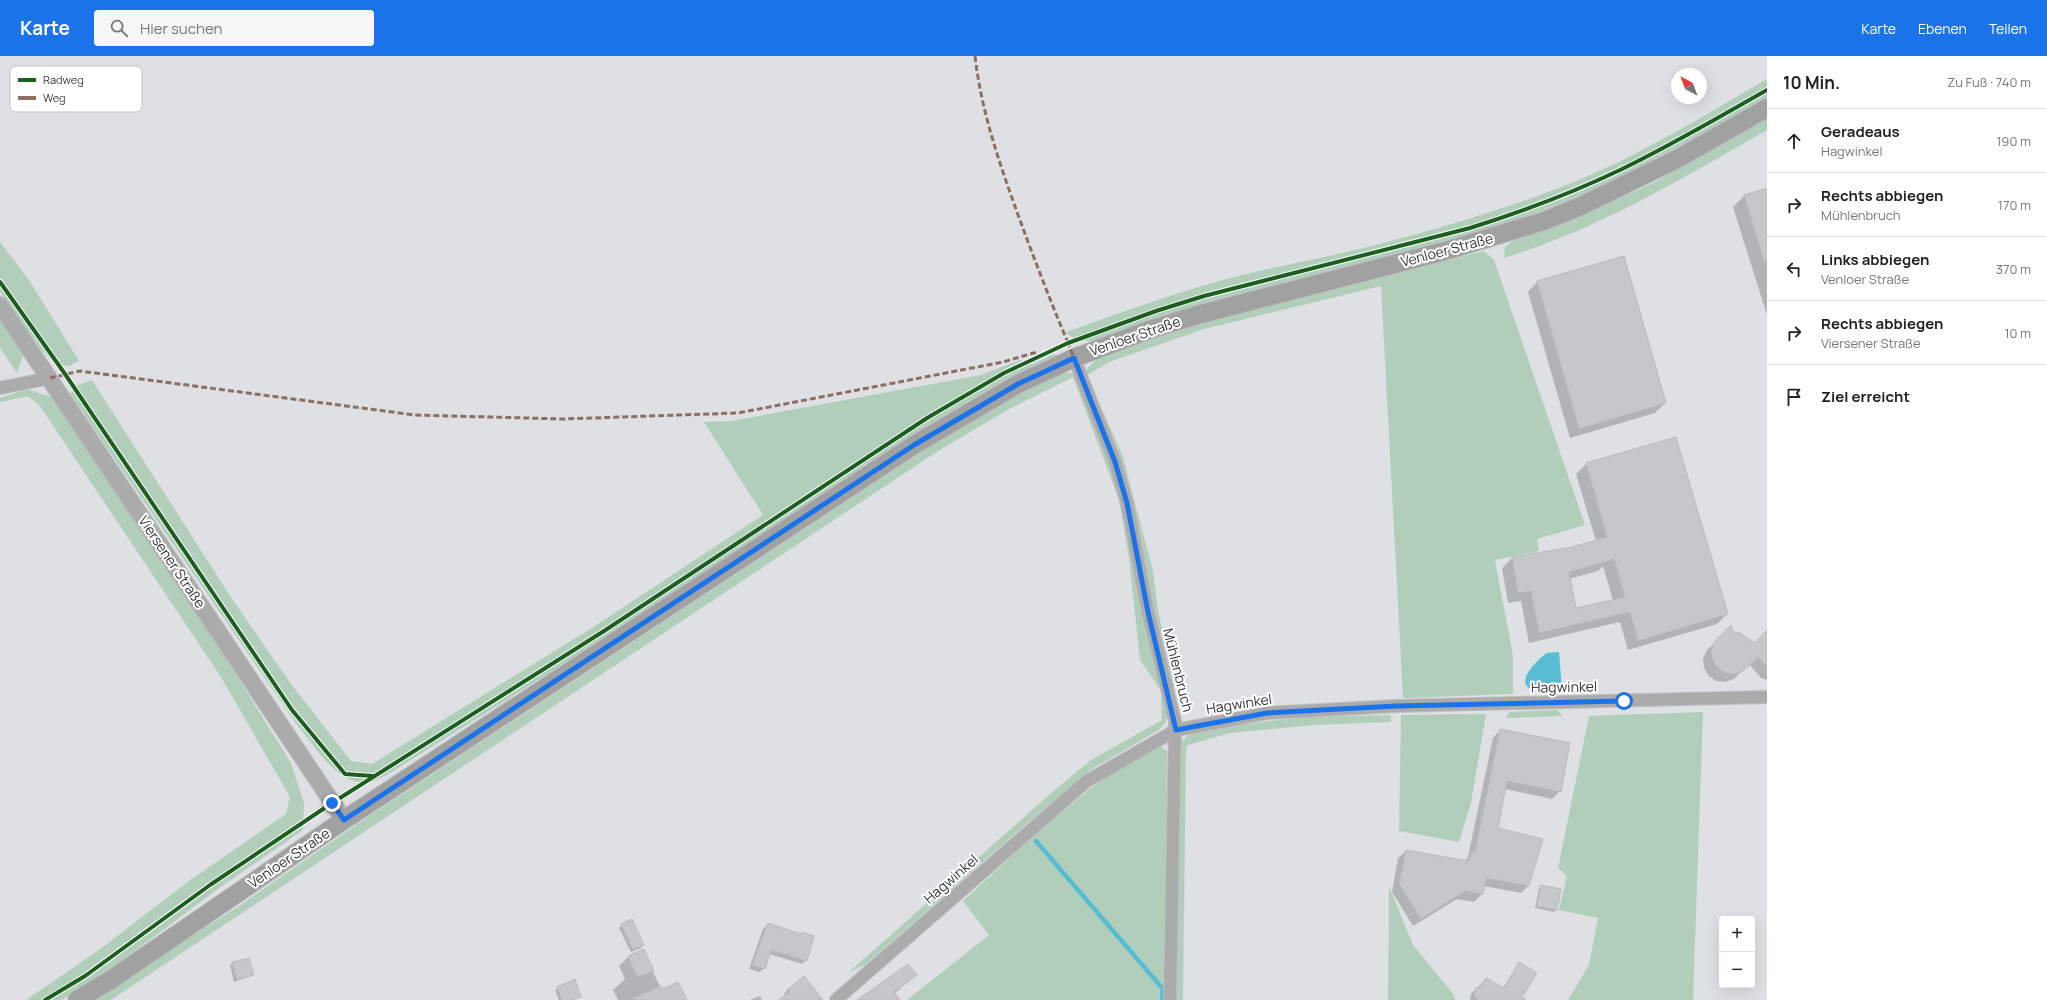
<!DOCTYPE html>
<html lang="de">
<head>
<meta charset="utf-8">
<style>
  :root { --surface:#fff; --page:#f6f6f6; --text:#222; --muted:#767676; --line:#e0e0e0; --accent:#1a73e8 }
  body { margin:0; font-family:Manrope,sans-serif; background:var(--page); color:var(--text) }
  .controls { position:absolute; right:12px; bottom:12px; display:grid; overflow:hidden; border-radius:4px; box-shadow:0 4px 16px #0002 }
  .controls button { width:36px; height:36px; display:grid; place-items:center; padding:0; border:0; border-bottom:1px solid var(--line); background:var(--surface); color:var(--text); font:20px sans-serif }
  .compass { position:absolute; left:1671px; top:12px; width:36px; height:36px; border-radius:50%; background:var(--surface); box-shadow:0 4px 16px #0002; rotate:318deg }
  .stop { position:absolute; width:12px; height:12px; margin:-9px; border:3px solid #1a73e8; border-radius:50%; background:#fff }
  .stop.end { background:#1a73e8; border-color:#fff; box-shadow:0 1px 4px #0008 }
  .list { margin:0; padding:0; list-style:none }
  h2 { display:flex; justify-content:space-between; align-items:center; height:52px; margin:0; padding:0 16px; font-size:17px }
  h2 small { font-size:13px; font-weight:400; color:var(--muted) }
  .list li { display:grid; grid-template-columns:26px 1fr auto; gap:12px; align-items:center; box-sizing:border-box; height:64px; padding:0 16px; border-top:1px solid var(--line) }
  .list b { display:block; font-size:15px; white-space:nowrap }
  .list p { margin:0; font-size:13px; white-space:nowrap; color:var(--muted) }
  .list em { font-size:13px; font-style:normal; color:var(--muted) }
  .icon { flex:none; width:22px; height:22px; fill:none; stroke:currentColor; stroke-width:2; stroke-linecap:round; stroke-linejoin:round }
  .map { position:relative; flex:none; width:1767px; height:944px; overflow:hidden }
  header { display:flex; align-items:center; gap:24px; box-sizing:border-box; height:56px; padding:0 20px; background:var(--accent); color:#fff }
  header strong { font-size:19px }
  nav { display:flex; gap:22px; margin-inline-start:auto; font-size:14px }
  .search { width:280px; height:36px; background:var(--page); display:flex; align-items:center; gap:10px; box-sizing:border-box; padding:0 14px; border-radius:4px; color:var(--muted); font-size:15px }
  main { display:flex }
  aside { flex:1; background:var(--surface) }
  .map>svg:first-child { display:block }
</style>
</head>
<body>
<header>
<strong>Karte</strong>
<div class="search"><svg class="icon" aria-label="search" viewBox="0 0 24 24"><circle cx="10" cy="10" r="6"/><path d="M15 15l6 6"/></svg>Hier suchen</div>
<nav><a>Karte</a><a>Ebenen</a><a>Teilen</a></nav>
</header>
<main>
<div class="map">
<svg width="1767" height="944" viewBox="0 0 1767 944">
  <rect width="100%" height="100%" fill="#dee0e3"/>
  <path fill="#b1cebb" d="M1767,23V42L1642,111L1574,143L1492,173L1179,255L1093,285C1081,285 1074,284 1066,276C1123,256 1179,235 1238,220C1278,210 1319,203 1359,193C1421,178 1483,160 1543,138C1622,110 1695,65 1767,23Z
    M1767,62V74C1682,123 1598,173 1504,202L1505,191L1514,184L1582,159L1653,127Z
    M0,186L31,227L79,305L69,310L55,308L40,292L0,236Z
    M1484,195L1494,204L1585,469L1537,483L1539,495L1495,504L1513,600V638L1403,642L1381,230L1204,273L1109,306L1086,320L1087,312L1095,305L1110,297L1168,277L1234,258Z
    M0,264L24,297L17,317L0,292Z
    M1054,298L1057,300L984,338L932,368L629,567L387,719C381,721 372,727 367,727C335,727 316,691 298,670L70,338L78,329L92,324L232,543L291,628L351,705L372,708L595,570L763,459L704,366L731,365L981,319L1020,304L1032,308Z
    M1064,317H1073L1077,321C1092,360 1109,398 1121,438C1135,483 1138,530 1147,575C1152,598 1167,633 1168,655C1168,663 1164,669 1159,674L1092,713L1024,770L865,909L849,916L1056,733L1091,704L1162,664L1161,642L1164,639L1140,604L1129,502L1119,444L1073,321L1009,353L938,395L111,944H93L239,850L369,760L935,387L1006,345Z
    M27,333L54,342L162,500L291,707L304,747L303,774L222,830L112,912L62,944H26L99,894L189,825L286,758L290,741L221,621L40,350L28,340L0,346V342Z
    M1094,336L1122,398L1153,515L1158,554L1175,634L1173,636Z
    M1557,654L1563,660L1506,662L1509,656Z
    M1703,656L1693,944H1568L1589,909L1598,862L1559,854L1567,820L1558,812L1589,660Z
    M1486,658L1471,747L1459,786L1399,775L1401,659Z
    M1391,659V666L1313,669L1230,677L1188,689L1186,692L1183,944H1175L1178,692L1182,685L1189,678L1207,673L1301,661Z
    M1157,691H1161L1167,695L1165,944H907L989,879L963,845L1035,779L1103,722Z
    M1389,830L1413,889L1454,939L1455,944H1388Z"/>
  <path fill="#56bdd5" d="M1559,596L1562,634C1553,634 1539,637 1531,633C1514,626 1539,602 1547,597Z"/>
  <path fill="#0003" fill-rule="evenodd" d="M1767,133V259L1733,151L1744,140Z
    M1623,201L1665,347L1655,357L1570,382L1528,236L1537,226Z
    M1586,408L1727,558L1717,568L1628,594L1620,566L1529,587L1521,545L1508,547L1502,512L1512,502L1573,492L1596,485L1576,418ZM1603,510L1613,544L1575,553L1569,523L1598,515Z
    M1731,571L1732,577L1755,588L1767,575V624L1761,622L1749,608L1734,623L1725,626L1716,625L1709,620L1704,612L1703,603L1707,594Z
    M1500,674L1560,735L1552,743L1505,733L1497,772L1529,829L1521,837L1484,830L1482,838L1474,846L1457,843L1413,870L1392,836L1398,802L1406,795L1465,805L1468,801L1493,682Z
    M1541,830L1556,853L1554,856L1535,852L1539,832Z
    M768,868L806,904L802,908L769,898L764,912L760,916L749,913L763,873Z
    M622,869L643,889L641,892L631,896L619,872Z
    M643,895L662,935L685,944H618L613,934L625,923L619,910L628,901Z
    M233,907L253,919L234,926L230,909Z
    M1519,907V944H1470L1471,938L1486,923L1503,932Z
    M915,919L894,938V944H859Z
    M558,932L580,940L574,944H559L555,934Z
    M788,933L816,944H781L786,940L784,938Z
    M760,940L762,944H750Z"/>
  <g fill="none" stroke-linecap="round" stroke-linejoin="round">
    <path stroke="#56bdd5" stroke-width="4.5" d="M1036,785L1163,933L1162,944"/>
  </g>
  <path fill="#c6c7c9" stroke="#b9babc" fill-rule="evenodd" d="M1767,132V205H1764L1744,139Z
    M1624,200L1666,347L1579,373L1537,225Z
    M1676,381L1728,558L1638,585L1630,556L1539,577L1531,535L1518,537L1512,501L1572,491L1607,481L1586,407ZM1614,502L1625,541L1576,552L1569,516L1609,505Z
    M1731,569L1733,576L1740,577L1755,587L1767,574V611L1758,601L1743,615L1734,618L1725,617L1717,611L1712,603L1711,594L1715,585Z
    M1500,673L1570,687L1561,736L1507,725L1498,772L1543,783L1529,830L1486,822L1483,838L1465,835L1421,863L1399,828L1406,794L1468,805L1472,796H1475Z
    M1541,829L1561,833L1557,854L1537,850Z
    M632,863L644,889L633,894L621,868Z
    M768,867L801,878L802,876L814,880L807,905L771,894L765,913L752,909Z
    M644,893L654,915L637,921L628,900Z
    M249,902L254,919L237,924L232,906Z
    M1519,906L1537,917L1522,941L1526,944H1479L1474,941L1476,932H1479L1486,922L1504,932Z
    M908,908L917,919L894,936L900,944H857Z
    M804,920L823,944H779L790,936L788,933Z
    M575,923L581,941L571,944H562L557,931Z
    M678,926L687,944H630L661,930L663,933Z"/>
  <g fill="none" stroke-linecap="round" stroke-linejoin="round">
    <defs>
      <path id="minor" d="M1074,302L1115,406L1127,447L1148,556L1175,665L1170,944
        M0,332L50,322
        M836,944L1087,725L1176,674L1267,657L1396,650L1767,641"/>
      <path id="tertiary" d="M0,249L344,764"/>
      <path id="secondary" d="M77,944L112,923L344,764L914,389L1018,328L1074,302L1149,274L1201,258L1445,195L1544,165L1581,150L1677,103L1767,52"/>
    </defs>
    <use href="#minor" stroke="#bdbec0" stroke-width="14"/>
    <use href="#tertiary" stroke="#bdbec0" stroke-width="18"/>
    <use href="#secondary" stroke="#bdbec0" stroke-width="20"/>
    <use href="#minor" stroke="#acabac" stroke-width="12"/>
    <use href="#tertiary" stroke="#acabac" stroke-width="16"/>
    <use href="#secondary" stroke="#a2a1a2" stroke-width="18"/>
    <path stroke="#8d6e63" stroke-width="3" stroke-dasharray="6 3" stroke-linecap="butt" d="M975,0C981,54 999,106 1017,156C1033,200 1050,244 1068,287
      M1066,287H1068L1074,302
      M50,322L80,315L415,359L563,363L738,357L1003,306L1037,296"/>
    <defs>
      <path id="cycleway" d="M0,226L65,318L292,654L345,718L373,720
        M45,944L85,920L210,829L332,747L604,575L927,362L1004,317L1068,287L1156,255L1204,240L1470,172C1521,156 1572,137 1620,114C1670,90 1719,61 1767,34"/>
    </defs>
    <use href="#cycleway" stroke="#fff" stroke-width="6"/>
    <use href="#cycleway" stroke="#1b5e20" stroke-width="4"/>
  </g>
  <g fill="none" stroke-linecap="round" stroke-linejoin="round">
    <path stroke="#1a73e8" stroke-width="5" d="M332,747L344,764L914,389L1018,328L1074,302L1115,406L1127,447L1148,556L1176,674L1267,657L1396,650L1624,645"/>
  </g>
  <g text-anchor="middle" stroke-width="4" stroke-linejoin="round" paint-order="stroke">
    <g font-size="14" fill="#353638" stroke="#fff">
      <text transform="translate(1447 194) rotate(-15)" y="5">Venloer Straße</text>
      <text transform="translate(1135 280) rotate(-19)" y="5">Venloer Straße</text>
      <text transform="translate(172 506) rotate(56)" y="5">Viersener Straße</text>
      <text transform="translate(1178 614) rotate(76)" y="5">Mühlenbruch</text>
      <text transform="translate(1564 631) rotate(-1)" y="5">Hagwinkel</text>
      <text transform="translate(1239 648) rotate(-9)" y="5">Hagwinkel</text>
      <text transform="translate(289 802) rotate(-34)" y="5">Venloer Straße</text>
      <text transform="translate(951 823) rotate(-41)" y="5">Hagwinkel</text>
    </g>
  </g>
  <rect x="10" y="10" width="132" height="46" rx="6" fill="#fff" stroke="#c2c3c3" stroke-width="1"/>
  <rect x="18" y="22" width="18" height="4" fill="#1b5e20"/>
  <rect x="18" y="40" width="18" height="4" fill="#8d6e63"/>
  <g font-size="11" fill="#353638">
    <text x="43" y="28">Radweg</text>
    <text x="43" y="46">Weg</text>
  </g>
</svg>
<div class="controls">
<button>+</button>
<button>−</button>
</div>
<svg class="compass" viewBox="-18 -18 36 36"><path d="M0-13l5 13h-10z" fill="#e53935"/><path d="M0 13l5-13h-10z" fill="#767676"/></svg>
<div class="stop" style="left:1624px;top:645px"></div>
<div class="stop end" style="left:332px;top:747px"></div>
</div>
<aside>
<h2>10 Min.<small>Zu Fuß · 740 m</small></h2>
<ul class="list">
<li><svg class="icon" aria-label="ahead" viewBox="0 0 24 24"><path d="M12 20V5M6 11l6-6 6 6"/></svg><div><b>Geradeaus</b><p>Hagwinkel</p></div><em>190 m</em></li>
<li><svg class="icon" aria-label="right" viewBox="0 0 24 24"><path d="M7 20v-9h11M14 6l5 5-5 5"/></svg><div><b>Rechts abbiegen</b><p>Mühlenbruch</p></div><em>170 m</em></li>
<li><svg class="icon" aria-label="left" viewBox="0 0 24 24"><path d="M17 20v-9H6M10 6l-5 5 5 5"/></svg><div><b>Links abbiegen</b><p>Venloer Straße</p></div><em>370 m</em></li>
<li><svg class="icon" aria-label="right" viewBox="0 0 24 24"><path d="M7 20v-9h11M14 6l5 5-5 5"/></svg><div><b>Rechts abbiegen</b><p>Viersener Straße</p></div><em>10 m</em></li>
<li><svg class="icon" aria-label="arrive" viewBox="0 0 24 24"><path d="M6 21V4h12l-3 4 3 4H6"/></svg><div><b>Ziel erreicht</b></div></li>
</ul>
</aside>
</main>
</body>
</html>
